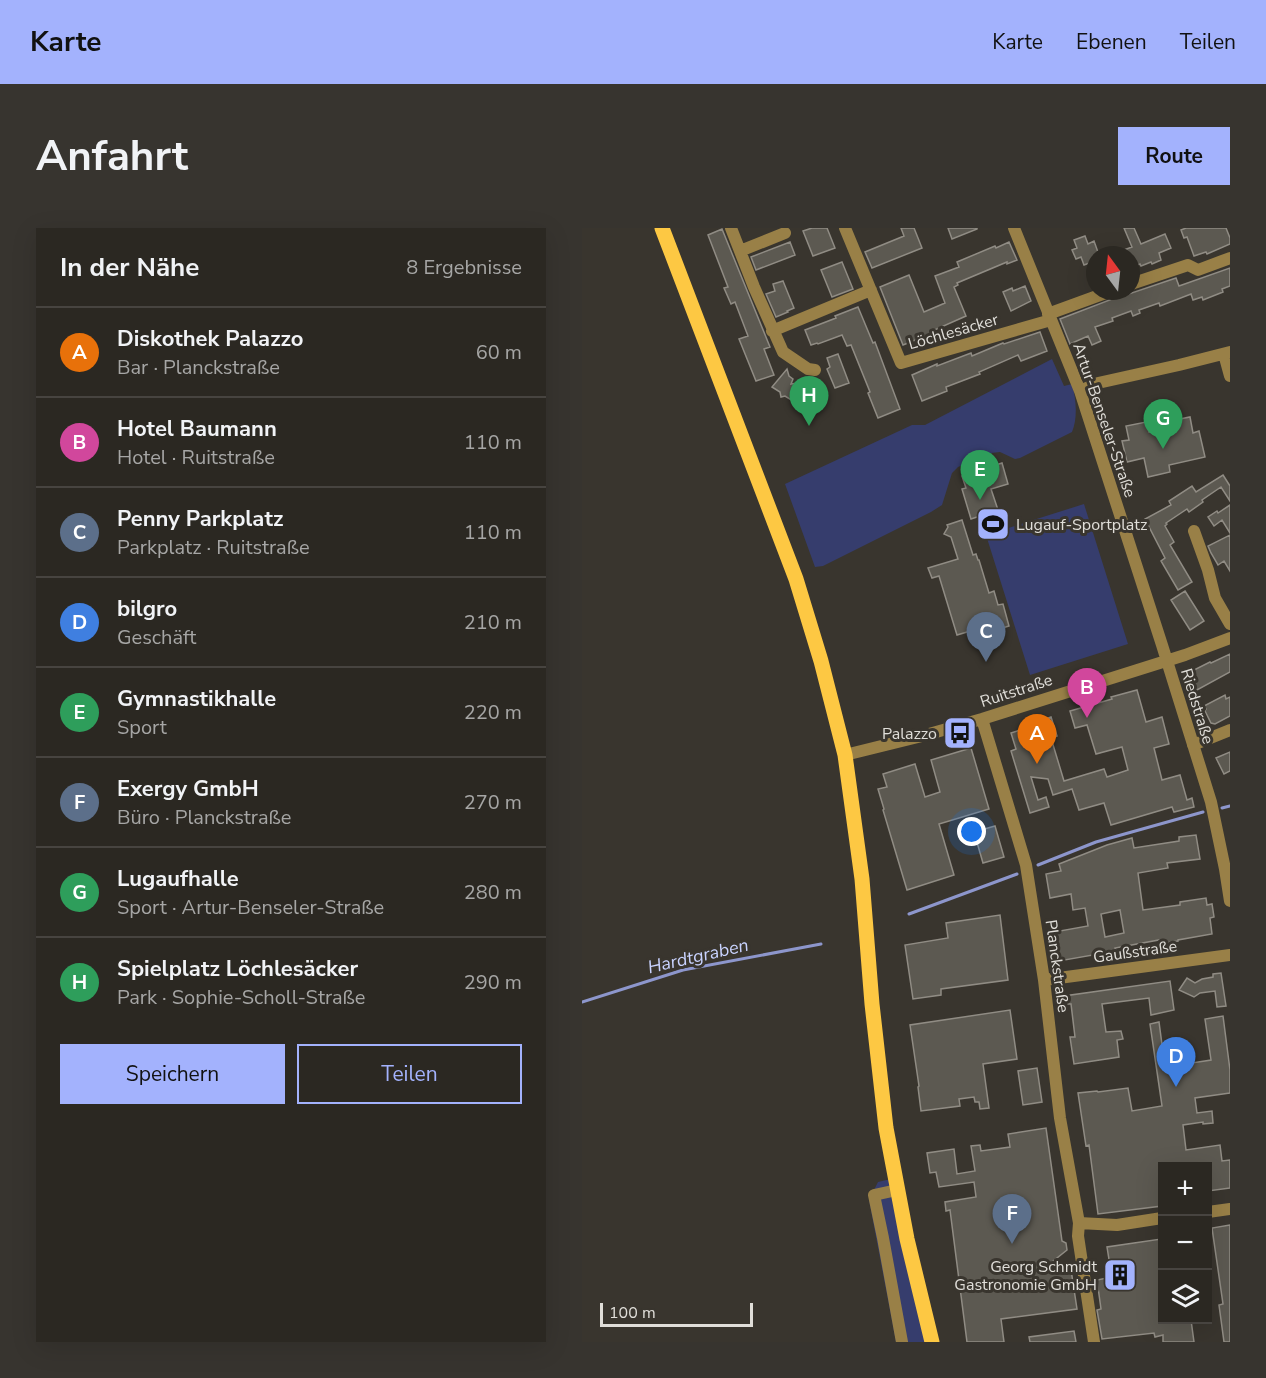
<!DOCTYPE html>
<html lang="de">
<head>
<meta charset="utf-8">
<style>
  :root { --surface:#2b2822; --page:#37342f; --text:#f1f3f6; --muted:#a6a6a5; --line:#474440; --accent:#a3b2fd }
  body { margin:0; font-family:"Nunito Sans",sans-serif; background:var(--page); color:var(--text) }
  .controls { position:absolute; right:18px; bottom:18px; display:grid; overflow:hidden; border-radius:0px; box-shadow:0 6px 24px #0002 }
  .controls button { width:54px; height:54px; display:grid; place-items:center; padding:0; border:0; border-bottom:2px solid var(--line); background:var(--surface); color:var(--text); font:30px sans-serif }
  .compass { position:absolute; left:504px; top:18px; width:54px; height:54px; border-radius:50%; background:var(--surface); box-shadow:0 6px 24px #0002; rotate:345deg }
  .scale { position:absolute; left:18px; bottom:15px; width:153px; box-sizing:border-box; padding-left:6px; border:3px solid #e0ded9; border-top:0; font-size:16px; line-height:21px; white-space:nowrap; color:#e0ded9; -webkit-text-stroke:4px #39352e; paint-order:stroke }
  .you { position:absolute; left:390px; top:604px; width:21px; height:21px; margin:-15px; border:4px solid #fff; border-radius:50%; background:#1a73e8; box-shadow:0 0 0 9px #1a73e833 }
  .badge { display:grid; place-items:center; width:39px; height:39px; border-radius:50%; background:var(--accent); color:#fff; font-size:20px; font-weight:700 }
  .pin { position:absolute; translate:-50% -50px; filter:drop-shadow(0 2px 3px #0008) }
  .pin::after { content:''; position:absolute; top:32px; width:21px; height:18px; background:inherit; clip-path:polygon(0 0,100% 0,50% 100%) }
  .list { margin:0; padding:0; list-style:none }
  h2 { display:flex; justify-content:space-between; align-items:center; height:78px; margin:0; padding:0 24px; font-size:26px }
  h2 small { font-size:20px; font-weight:400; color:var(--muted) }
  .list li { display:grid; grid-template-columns:39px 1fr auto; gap:18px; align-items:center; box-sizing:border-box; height:90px; padding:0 24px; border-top:2px solid var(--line) }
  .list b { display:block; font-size:22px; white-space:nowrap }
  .list p { margin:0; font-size:20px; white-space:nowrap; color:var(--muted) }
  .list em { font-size:20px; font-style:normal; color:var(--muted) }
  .actions { display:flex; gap:12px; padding:18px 24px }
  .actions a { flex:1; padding:14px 0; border:2px solid var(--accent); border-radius:0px; text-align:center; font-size:21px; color:var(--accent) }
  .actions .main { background:var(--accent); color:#111 }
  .icon { flex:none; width:33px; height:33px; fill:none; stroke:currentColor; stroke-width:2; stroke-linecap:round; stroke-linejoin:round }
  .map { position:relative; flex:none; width:648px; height:1114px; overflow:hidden; border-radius:0px }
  header { display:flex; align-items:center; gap:36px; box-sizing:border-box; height:84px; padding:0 30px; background:var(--accent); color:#111 }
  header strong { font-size:28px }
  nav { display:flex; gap:33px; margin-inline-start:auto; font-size:21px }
  .intro { display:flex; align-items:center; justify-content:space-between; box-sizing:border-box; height:144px; padding:0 36px }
  h1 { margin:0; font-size:42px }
  .button { padding:15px 27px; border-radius:0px; background:var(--accent); color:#111; font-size:21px; font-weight:700 }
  main { display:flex; gap:36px; padding:0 36px }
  aside { flex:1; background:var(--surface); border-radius:0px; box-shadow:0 6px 24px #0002 }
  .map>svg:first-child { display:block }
</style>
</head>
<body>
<header>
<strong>Karte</strong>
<nav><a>Karte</a><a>Ebenen</a><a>Teilen</a></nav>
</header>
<div class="intro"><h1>Anfahrt</h1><a class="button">Route</a></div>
<main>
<aside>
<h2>In der Nähe<small>8 Ergebnisse</small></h2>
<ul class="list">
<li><span class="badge" style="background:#e8710a">A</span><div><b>Diskothek Palazzo</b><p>Bar · Planckstraße</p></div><em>60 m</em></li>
<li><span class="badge" style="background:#d1479c">B</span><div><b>Hotel Baumann</b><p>Hotel · Ruitstraße</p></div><em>110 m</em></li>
<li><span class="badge" style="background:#5c6f8a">C</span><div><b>Penny Parkplatz</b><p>Parkplatz · Ruitstraße</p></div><em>110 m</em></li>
<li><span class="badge" style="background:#3f7fe0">D</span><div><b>bilgro</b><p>Geschäft</p></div><em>210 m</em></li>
<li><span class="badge" style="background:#2e9e5b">E</span><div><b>Gymnastikhalle</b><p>Sport</p></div><em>220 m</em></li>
<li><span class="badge" style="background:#5c6f8a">F</span><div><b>Exergy GmbH</b><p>Büro · Planckstraße</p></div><em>270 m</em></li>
<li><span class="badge" style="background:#2e9e5b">G</span><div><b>Lugaufhalle</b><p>Sport · Artur-Benseler-Straße</p></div><em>280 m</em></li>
<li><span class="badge" style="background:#2e9e5b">H</span><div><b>Spielplatz Löchlesäcker</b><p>Park · Sophie-Scholl-Straße</p></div><em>290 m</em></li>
</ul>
<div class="actions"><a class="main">Speichern</a><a>Teilen</a></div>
</aside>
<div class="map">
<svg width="648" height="1114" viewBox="0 0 648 1114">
  <rect width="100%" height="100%" fill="#39352e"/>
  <path fill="#363d6d" d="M470,131L482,158L490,156C494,170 496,190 490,204L438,230L433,231L418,224L409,225L376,239L370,245L360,277L349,284L241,338L233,339L203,256L330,197H343Z
    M502,276L546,416L448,447L404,307Z
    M313,950L350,1114H314L287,972L296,954Z"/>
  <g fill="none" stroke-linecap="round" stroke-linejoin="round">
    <path stroke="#8d96cc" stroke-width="3" d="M640,580L648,578
      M456,637L514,614L621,584
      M327,686L435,646
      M0,774L101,742L239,716"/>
  </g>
  <path fill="#5c5951" stroke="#908c84" stroke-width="1.5" fill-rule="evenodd" d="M230,0H245L253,20L231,28L221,3Z
    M319,0H332L340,20L290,40L283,24L322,8Z
    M366,0H395V1L370,11Z
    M542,0H552L559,16L583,6L589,20L577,25L579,32L570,36L569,34L559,38L558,36L549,40V27L531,26L550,19Z
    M604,0H644L648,10V16L625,26L624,24L612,28L605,9L602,10L599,2Z
    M140,1L188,119L182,121L192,147L174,153L157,111L166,108L153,74L149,76L142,60L146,59L126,7Z
    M503,8L506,16L512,13L517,27H513V33L502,37L499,29L494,31L490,22L495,20L492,12Z
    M208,14L213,27L174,42L169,29Z
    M427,14L435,32L425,36V34L375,55L376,57L372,59L384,88L350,103L351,105L321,117L298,59L327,47L342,84L363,75L353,48L377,39L375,34L413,18L414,20Z
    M260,34L271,61L250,69L239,42Z
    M648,40V58L640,61L641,64L621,72L620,69L611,72L609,66L578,78L577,75L557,82L558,85L551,88L549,83L530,90L531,93L513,99L519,113L510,117L506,108L488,116L478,91L543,66L544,67L594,50L597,58Z
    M201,53L212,80L205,83L206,84L194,89L184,66L193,63L191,56Z
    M443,58L449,73L429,83L421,64L430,60L431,63Z
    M276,79L291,115L293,114L318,181L296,190L286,165L288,164L269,117L265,118L260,107L236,116L235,115L229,117L223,102L254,90L253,88Z
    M458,104L465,123L439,133L436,127L397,144L398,146L364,159L365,163L340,173L330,147L355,136V138L389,125L390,128L421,115L422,116Z
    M256,126L267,155L253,160L245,141L248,139L245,130Z
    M205,141L207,148L211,151L209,156L237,152L240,168L211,173L203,168L199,169L198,164L190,159Z
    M608,189L611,205L617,203L623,229L587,237L588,244L566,249L562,230L545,234L540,213L547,212L544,198L564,194L567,204L584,200L583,194Z
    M420,235L426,256L409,261L416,282L389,291L380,261L384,260L380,248Z
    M641,247L648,258V273L639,259L620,272L621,274L607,284L605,281L584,295L585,296L583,298L592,314L588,317L610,354L596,362L579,333L583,330L563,291L589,277L587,273L610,258L614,264Z
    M648,277V305L640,292L632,298L626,289L635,283L636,285Z
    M380,292L391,327L394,326L396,332H397L407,365L412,363L416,377L421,376L427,398L417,401L415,395L375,407L357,348L350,350L346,340L376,331L369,309L362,306L366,299L365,297Z
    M648,307V343L642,333L636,337L629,325L626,318Z
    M603,363L622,393L608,402L589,372Z
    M648,426V444L615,462L606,445L628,434L629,435Z
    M555,462L564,494L580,489L587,516L572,520L580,552L598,547L605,572L610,570L612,579L592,584L590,579L529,597L522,575L497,582L490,561L471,567L466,551L449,549L456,572L464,569L467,579L448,585L429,523L434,521L429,505L457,496L456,494L469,489L475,508L469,510L482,553L522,541L525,549L546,542L540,519L514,526L505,497L493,500L488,483L530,471L529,469Z
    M643,467L644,471L648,469V488L633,496L629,495L623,483L624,481L622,478Z
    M389,520L407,581L357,596L372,647L325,662L301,582L302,581L296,561L305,559L301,546L333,536L343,569L358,564L349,532Z
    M648,524V543L642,546L634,530Z
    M413,598L422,629L401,635L392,604Z
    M614,607L618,631L585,635L586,640L556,645L561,682L598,677V674L624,670L625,677L630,676L632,689L628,690L630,706L596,712V713L577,716V712L533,720L534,723L477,733L472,704L506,698L503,680L491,682L489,666L468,670L464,646L479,643L477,636L525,617L550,610L552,620L597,613V609ZM538,682L542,705L523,709L519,686Z
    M418,687L426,752L359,761V767L331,771L323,717L366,710L364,695Z
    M639,745L644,778L635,779L633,763L618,765L612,769L597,762L605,750L613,755L620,751L631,749V746Z
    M588,753L592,782L569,787L567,770L520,776L524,804L539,803L541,811L535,812L537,829L492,836L488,809H493L489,776H483L482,768Z
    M428,782L435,831L401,836L407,880L398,881L397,874H393L392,869L377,871L378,878L339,883L336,859L337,858L328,797Z
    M641,788L648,842V865L613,870L615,885L630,883L631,895L621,896V894L601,897L604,922L638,917L640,933L648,932V960L626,963V939H580V978L516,986L507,917L504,918L496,865L515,863L516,864L546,860L550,883L580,878L568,796L577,794L581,824L603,821V824L608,823L610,835L629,832L623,791Z
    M455,840L460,874L441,877L436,843Z
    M464,900L480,1013L484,1015L485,1022L465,1038L488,1035L495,1081L419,1091L422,1114H385L368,982L364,983L363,974L394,969L392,954L357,959L354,944L348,945L345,925L372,921L375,946L393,943L389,918L398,917L399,923L428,919L426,906Z
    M648,997V1114H642L637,1077L641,1076L630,1000Z
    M579,1011L580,1020V1092H609L612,1114H581V1107L573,1109L572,1105L520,1111L515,1082L519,1081L515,1052L525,1050L524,1045L529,1044L525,1019Z
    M492,1103L494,1114H448L447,1109Z"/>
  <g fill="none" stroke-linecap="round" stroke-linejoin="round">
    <path stroke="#998047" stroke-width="12" d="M149,0L172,59L201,124L226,141L233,142
      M263,0L319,135L469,92
      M432,0L498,163L580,417L629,574L643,641L648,673
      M158,23L203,5
      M549,56L606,37L616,42L648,30
      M466,86L529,63
      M190,103L289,62
      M642,126L648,148
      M498,163L516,155L597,137L648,124
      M612,303L626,342L633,370L648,396
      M400,491L444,637L462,752L478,890L497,995L535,997L580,990
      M611,517L648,502
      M263,527L340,508L400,491L603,427L648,410
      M462,752L648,727
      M315,962L292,967L301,1010L320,1114
      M626,984L648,981
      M497,995L496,1008L512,1114"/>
    <path stroke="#fdc843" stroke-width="15" d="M80,0L214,351L239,433L263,527L280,651L290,776L304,900L325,1011L350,1114"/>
  </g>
  <defs>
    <symbol id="stadium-square" viewBox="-11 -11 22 22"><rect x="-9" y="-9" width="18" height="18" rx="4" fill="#a3b2fd" stroke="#39352e"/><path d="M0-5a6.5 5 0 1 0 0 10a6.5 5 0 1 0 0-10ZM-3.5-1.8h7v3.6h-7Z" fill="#111"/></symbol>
    <symbol id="bus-square" viewBox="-11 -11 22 22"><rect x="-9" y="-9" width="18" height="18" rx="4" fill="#a3b2fd" stroke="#39352e"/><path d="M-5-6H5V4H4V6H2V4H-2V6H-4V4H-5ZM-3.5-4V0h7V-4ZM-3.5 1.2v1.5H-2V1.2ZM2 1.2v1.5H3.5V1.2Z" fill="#111"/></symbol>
    <symbol id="building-square" viewBox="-11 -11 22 22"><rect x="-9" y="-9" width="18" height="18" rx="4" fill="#a3b2fd" stroke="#39352e"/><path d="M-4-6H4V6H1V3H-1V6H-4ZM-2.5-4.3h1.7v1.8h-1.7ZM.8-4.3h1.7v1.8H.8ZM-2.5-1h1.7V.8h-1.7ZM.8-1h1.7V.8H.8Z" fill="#111"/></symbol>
  </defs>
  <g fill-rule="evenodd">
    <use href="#stadium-square" x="392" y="277" width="38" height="38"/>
    <use href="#bus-square" x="359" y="486" width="38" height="38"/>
    <use href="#building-square" x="519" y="1028" width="38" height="38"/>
  </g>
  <g text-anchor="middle" stroke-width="6" stroke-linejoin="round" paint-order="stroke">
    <g font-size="16" fill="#e0ded9" stroke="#39352e">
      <text transform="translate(371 103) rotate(-16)" y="6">Löchlesäcker</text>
      <text transform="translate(523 192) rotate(71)" y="6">Artur-Benseler-Straße</text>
      <text transform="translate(434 462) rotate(-18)" y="6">Ruitstraße</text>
      <text transform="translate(616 478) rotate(73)" y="6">Riedstraße</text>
      <text transform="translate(553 723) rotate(-8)" y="6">Gaußstraße</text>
      <text transform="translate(476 738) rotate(82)" y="6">Planckstraße</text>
    </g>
    <g font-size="16" fill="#e0ded9" stroke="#39352e" text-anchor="end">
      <text x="434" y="302" text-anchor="start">Lugauf-Sportplatz</text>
      <text x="355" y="511">Palazzo</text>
      <text x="515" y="1044">Georg Schmidt<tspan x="515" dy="18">Gastronomie GmbH</tspan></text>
    </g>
    <g font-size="18" font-style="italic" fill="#c9d3ff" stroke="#39352e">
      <text transform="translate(116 728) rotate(-13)" y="6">Hardtgraben</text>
    </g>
  </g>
</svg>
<div class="controls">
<button>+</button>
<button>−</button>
<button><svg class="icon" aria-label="layers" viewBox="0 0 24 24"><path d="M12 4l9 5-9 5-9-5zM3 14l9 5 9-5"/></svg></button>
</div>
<svg class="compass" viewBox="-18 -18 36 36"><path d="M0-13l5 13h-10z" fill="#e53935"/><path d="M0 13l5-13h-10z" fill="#a6a6a5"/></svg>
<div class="scale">100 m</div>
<div class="you"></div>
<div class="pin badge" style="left:455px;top:536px;background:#e8710a">A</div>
<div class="pin badge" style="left:505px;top:490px;background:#d1479c">B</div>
<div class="pin badge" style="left:404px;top:434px;background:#5c6f8a">C</div>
<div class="pin badge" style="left:594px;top:859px;background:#3f7fe0">D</div>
<div class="pin badge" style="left:398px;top:272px;background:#2e9e5b">E</div>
<div class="pin badge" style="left:430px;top:1016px;background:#5c6f8a">F</div>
<div class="pin badge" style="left:581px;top:221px;background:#2e9e5b">G</div>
<div class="pin badge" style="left:227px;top:198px;background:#2e9e5b">H</div>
</div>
</main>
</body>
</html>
